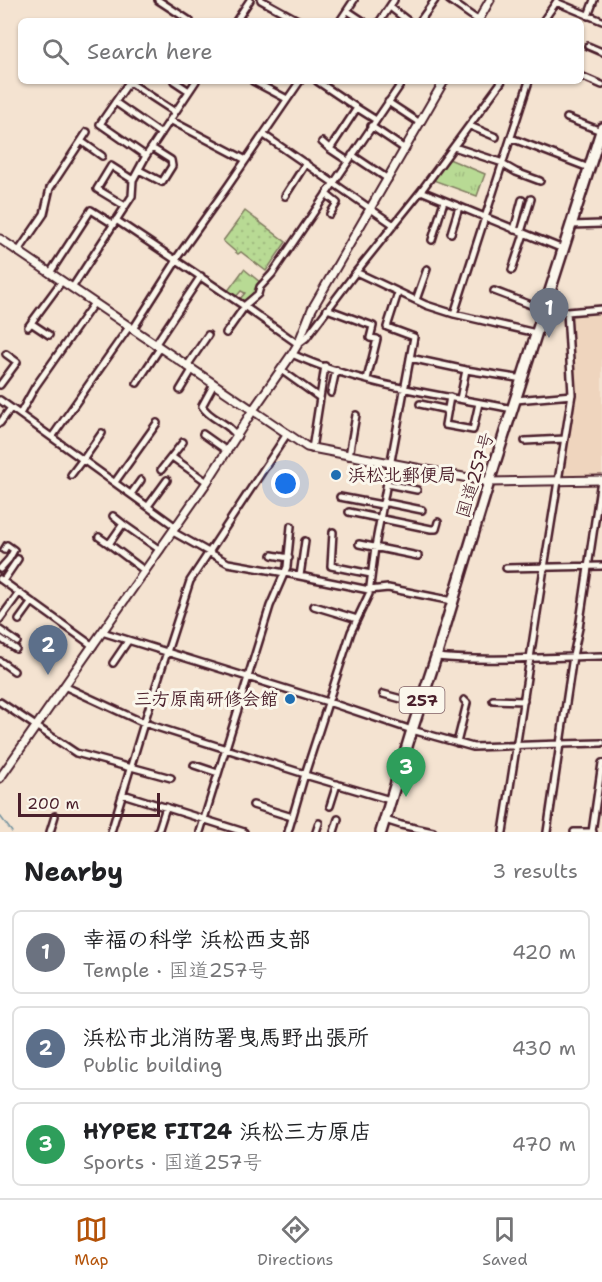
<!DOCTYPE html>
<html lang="en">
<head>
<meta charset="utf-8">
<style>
  :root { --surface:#fff; --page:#f6f6f6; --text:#202124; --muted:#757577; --line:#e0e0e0; --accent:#b45309 }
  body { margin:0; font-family:"Shantell Sans","Klee One",sans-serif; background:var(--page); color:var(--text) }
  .scale { position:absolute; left:18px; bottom:15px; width:142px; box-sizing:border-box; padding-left:6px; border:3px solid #4a1f2b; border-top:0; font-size:16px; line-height:21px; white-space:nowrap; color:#4a1f2b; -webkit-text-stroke:4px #fbf7ec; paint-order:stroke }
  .you { position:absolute; left:286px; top:484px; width:21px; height:21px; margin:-15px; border:4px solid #fff; border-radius:50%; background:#1a73e8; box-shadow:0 0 0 9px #1a73e833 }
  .badge { display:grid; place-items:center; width:39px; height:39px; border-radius:50%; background:var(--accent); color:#fff; font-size:20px; font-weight:700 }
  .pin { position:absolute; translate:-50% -50px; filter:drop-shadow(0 2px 3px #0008) }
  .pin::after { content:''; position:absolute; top:32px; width:21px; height:18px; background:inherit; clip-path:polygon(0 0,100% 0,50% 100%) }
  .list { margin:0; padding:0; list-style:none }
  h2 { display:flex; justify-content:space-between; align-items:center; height:78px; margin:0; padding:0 24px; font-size:26px }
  h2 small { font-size:20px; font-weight:400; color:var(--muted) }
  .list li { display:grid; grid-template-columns:39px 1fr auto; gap:18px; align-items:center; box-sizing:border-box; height:84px; margin:0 12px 12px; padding:0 12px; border:2px solid var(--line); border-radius:9px }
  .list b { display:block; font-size:22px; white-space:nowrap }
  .list p { margin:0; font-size:20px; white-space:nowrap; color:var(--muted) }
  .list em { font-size:20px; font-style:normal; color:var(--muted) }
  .icon { flex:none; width:33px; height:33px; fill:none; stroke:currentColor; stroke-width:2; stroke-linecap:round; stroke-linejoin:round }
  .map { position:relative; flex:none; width:602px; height:832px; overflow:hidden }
  .search { position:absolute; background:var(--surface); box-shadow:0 2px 4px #0004; left:18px; right:18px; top:18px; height:66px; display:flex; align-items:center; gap:15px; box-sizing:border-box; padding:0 21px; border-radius:9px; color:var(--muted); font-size:22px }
  .sheet { height:366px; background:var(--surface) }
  nav { display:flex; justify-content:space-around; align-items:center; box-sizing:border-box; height:84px; border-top:2px solid var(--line); background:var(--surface); font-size:16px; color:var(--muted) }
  nav a { display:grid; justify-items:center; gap:3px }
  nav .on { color:var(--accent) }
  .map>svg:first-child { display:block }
</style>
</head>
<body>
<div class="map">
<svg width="602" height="832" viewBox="0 0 602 832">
  <defs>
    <pattern id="grass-dots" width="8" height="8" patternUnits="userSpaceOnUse" patternTransform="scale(1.5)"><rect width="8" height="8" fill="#b8da94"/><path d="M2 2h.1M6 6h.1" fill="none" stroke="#a0bb80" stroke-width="1.8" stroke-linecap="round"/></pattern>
    <pattern id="forest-firs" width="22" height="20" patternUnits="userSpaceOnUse" patternTransform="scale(1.5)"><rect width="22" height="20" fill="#b8da94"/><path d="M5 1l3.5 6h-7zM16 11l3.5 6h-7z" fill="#a0bb80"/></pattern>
    <pattern id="park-tufts" width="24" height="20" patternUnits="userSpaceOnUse" patternTransform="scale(1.5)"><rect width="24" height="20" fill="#b8da94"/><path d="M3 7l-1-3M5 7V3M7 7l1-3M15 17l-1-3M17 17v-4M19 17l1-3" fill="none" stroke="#a0bb80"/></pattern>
  </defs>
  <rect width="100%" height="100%" fill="#f4e3d1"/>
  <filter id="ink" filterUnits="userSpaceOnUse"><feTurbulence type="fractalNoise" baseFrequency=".0167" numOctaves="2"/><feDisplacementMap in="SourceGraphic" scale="12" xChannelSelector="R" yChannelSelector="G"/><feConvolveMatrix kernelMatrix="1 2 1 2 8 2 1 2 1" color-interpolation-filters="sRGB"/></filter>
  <g filter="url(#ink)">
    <path fill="#efd5be" d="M602,312V476H562L574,394L570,315Z"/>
    <path fill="url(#grass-dots)" stroke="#817c60" stroke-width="1.5" d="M245,211L286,242L266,271L241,252L238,254L223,241Z"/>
    <path fill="url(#forest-firs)" stroke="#817c60" stroke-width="1.5" d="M244,269L261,283L256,293L244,304L239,300L245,293L241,291L235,298L227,292Z"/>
    <path fill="url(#park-tufts)" stroke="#817c60" stroke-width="1.5" d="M449,159L485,174L477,196L433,180Z"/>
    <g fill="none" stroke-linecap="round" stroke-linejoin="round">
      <path stroke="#74929f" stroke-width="1.5" d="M0,816L12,832"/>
      <defs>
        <path id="minor" d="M158,0L190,21
          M261,0L299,21
          M449,0L479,21
          M556,2L602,21
          M390,7L408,21
          M348,11L363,21
          M588,16L594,0
          M236,21L250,0
          M340,21L354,0
          M380,21L394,0
          M420,21L435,0
          M543,21L557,1
          M588,46L602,52
          M581,76L602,85
          M174,81L189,91
          M253,81L287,99
          M317,81L357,108
          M115,102L161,134
          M388,102L420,123
          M567,118L601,131
          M170,120L246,160
          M371,126L405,149
          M470,126L496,137
          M264,135L394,225
          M511,138L589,168
          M81,141L102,156
          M322,142L330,149
          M454,147L503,163
          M352,155L388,179
          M146,156L100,124L129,82L175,112
          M348,161L330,149L357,108L376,120
          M502,164L516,172L540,181
          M139,170L162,182L172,166L171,160L152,148
          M421,191L563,249
          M326,194L337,203L330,214
          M285,196L306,163
          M125,206L97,189L111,166L133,180
          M116,220L244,306L298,344L306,338L356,272L421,191L502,81
          M571,225L602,224
          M514,230L522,200
          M521,232L531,199
          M451,233L459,207
          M432,240L444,201
          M18,252L44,214L50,188L87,132
          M176,259L228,186L300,81
          M512,270L524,234
          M356,272L426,305L454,314L536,333
          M50,273L91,210L113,224
          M72,288L132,196L133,180L146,156L196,81
          M494,291L544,310
          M416,300L427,269
          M244,306L258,294L260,287L272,274L403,81
          M546,306L567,312L602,309
          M327,309L373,326L370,338L377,339L367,379
          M454,314L529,81
          M31,323L49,335
          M28,327L62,281
          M133,329L177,260
          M226,333L245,306
          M155,345L201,276
          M292,354C359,385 441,395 513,409
          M410,358L466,370L523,379
          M187,366L208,335
          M281,370L320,398
          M137,383L160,348
          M214,384L202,406C210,420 229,422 237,437
          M0,385L17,362L6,354
          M180,390L192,370
          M331,393L336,370
          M450,397L445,425L473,430L479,403
          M460,399L466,370
          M0,400L176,527
          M516,400L572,395
          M420,404L448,410
          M20,414L35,387L94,303
          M0,423L11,408
          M203,434L227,451
          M52,437L129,327
          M525,441L565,439
          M312,449L325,366
          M349,456L356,415
          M172,457L207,482
          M83,460L102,433
          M161,470L183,442
          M71,475L83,459
          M115,482L157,423
          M387,484L417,490
          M131,494L141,480
          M340,497L382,505
          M383,502L422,510
          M148,506L167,480
          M349,512L431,529H436L438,522
          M113,516L123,524
          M173,532L228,563L285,573L369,590L388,588L453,601
          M333,532L331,566L371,574
          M99,537L109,544
          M359,544L418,556
          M272,555L289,558
          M506,568L602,566
          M0,569L9,559L14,550L7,545L4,550
          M145,571L109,544L123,524L160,550
          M300,576L305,541
          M0,579L93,646
          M3,581L18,559
          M314,606L357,619
          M0,619L19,593
          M19,620L32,602
          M0,630L17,642
          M102,632L328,702L412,730L473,747L561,744L602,743
          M0,638L16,649
          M436,657C491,662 547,657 602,656
          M0,661L14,671
          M113,663L128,641
          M64,686L144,723L305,774
          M383,694L420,704
          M493,700L524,701
          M0,702L76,753L131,768
          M457,743L467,703L464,700
          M194,765L218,773
          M131,767L171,778
          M305,775L390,800
          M123,794L244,832
          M253,805L292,817
          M330,806L337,784
          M385,820L401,825L433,832
          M50,832L55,816
          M111,832L144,723L190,581L287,434
          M158,832L166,807
          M200,832L270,606L287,567L291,526
          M288,832L305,774L351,632L369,594L375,547L414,337L387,327L398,293
          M316,832L319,823
          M334,832L338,819
          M503,832L544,568L572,394L567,312
          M547,832L573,656L579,628L601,480
          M574,832H593
          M592,832L602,763"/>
        <path id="tertiary" d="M478,21L490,0
          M0,239L307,447L489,482L602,480
          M0,778L207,482L253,410L292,354L298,344L312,309L444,81"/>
        <path id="trunk" d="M381,832L412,730L436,657L489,482L602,128"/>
      </defs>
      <use href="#minor" stroke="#4a1f2b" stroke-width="10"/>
      <use href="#tertiary" stroke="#4a1f2b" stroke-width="11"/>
      <use href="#trunk" stroke="#4a1f2b" stroke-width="14"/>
      <use href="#minor" stroke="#fbf7ec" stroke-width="5"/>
      <use href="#tertiary" stroke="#fbf7ec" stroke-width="7"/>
      <use href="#trunk" stroke="#fbf7ec" stroke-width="9"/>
    </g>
  </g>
  <g fill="#1f6fb2" stroke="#fbf7ec" stroke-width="2">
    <circle cx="336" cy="475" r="6"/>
    <circle cx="290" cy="699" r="6"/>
  </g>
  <g text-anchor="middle" stroke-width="6" stroke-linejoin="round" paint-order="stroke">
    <rect fill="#fbf7ec" stroke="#7f6065" stroke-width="1.5" x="399.5" y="687" width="45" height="26" rx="4.5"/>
    <g font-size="16" font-weight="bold" fill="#4a1f2b">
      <text x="422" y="706">257</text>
    </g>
    <g font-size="18" font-weight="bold" fill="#4a1f2b" stroke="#fbf7ec" text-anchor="start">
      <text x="348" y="481">浜松北郵便局</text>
      <text x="278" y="705" text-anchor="end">三方原南研修会館</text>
    </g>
    <g font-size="18" fill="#4a1f2b" stroke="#fbf7ec">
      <text transform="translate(475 475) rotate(-73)" y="6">国道257号</text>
    </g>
  </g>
</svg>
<div class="scale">200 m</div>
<div class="you"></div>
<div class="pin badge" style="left:549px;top:338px;background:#6b7280">1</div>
<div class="pin badge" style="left:48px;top:675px;background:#5c6f8a">2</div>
<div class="pin badge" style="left:406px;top:797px;background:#2e9e5b">3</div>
<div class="search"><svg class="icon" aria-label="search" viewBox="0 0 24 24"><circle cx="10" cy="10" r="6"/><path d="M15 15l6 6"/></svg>Search here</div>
</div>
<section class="sheet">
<h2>Nearby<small>3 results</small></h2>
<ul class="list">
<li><span class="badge" style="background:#6b7280">1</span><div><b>幸福の科学 浜松西支部</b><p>Temple · 国道257号</p></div><em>420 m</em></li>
<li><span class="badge" style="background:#5c6f8a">2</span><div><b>浜松市北消防署曳馬野出張所</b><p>Public building</p></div><em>430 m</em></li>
<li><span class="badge" style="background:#2e9e5b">3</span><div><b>HYPER FIT24 浜松三方原店</b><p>Sports · 国道257号</p></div><em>470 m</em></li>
</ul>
</section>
<nav>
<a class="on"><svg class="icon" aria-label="map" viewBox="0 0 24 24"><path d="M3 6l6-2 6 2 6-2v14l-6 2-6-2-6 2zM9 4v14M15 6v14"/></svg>Map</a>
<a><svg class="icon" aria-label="directions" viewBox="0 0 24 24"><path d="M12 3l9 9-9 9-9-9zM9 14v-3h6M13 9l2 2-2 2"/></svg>Directions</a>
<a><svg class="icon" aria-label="saved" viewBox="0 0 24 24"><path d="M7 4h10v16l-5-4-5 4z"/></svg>Saved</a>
</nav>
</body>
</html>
